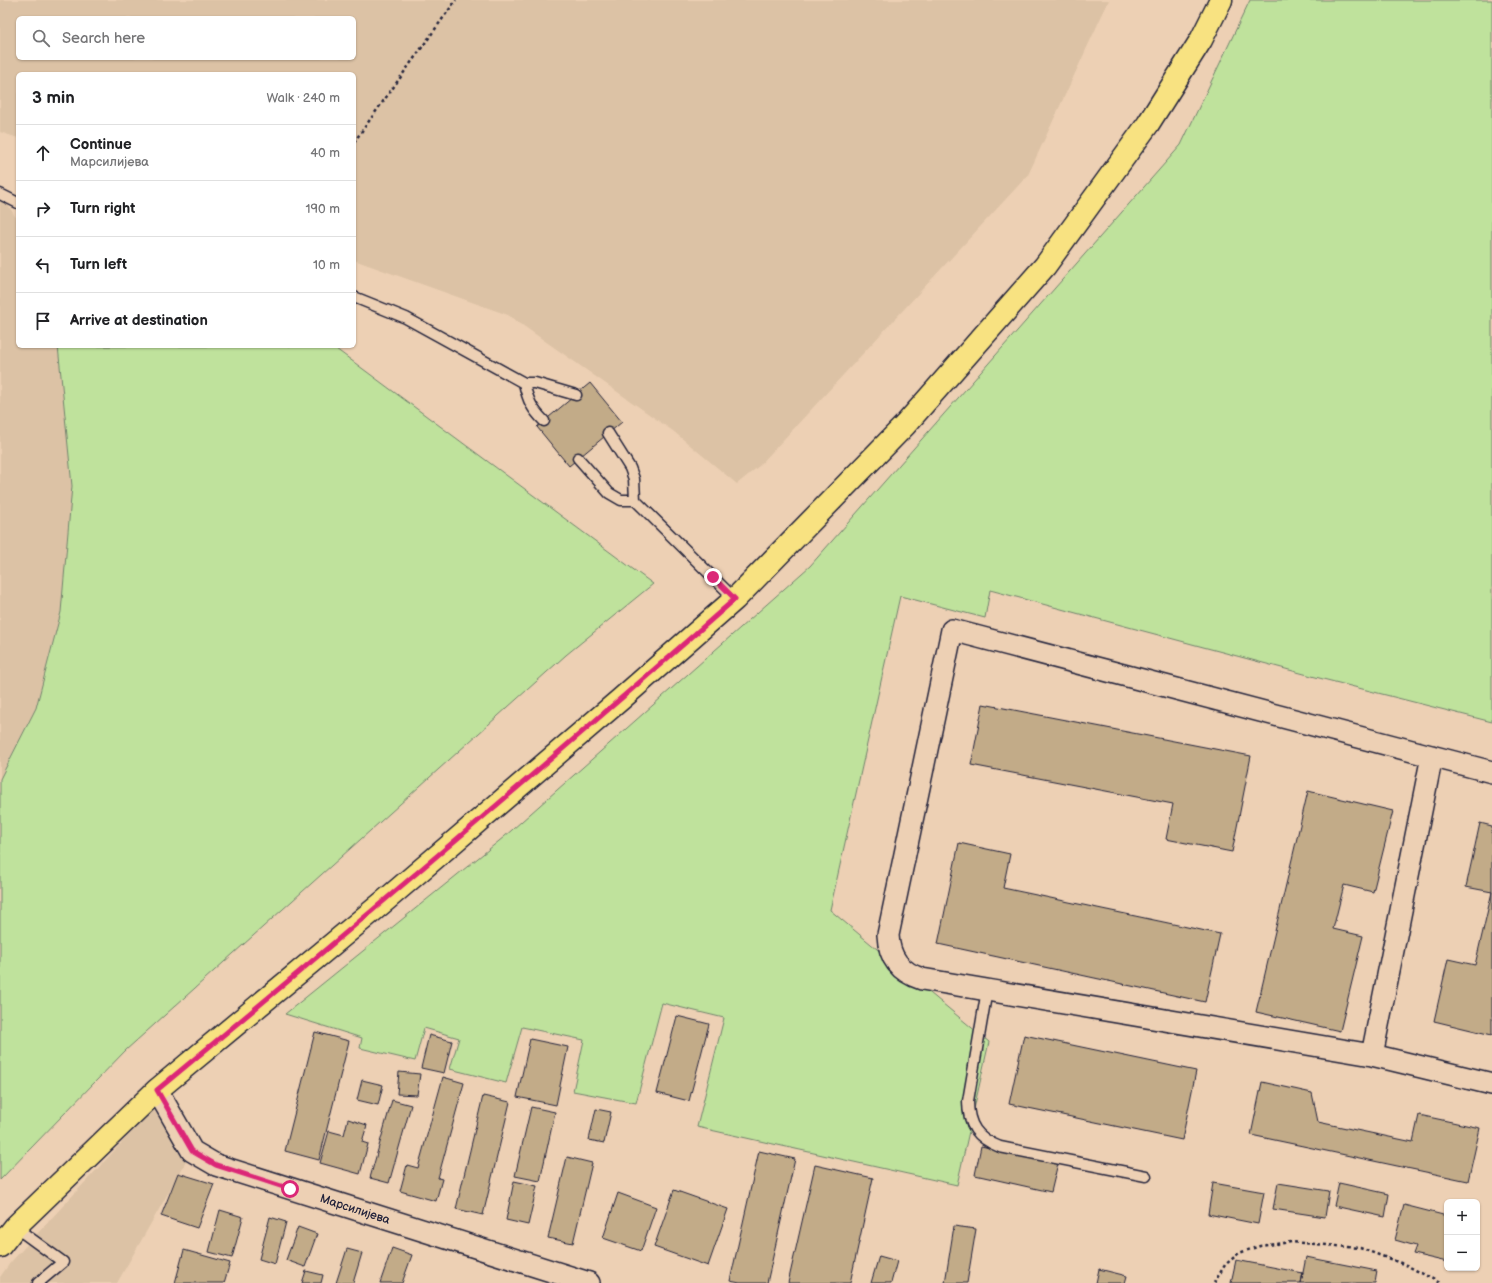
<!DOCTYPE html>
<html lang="en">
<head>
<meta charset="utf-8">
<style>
  :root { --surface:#fff; --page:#f6f6f6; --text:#202124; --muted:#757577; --line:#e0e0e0 }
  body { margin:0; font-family:"Balsamiq Sans",sans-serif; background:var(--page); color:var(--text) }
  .controls { position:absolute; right:12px; bottom:12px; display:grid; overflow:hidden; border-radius:6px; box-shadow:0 1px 3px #0004 }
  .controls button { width:36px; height:36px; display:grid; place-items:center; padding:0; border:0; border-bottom:1px solid var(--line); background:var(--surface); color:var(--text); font:20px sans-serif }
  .stop { position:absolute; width:12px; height:12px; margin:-9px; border:3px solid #db2777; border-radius:50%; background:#fff }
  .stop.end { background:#db2777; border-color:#fff; box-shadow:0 1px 4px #0008 }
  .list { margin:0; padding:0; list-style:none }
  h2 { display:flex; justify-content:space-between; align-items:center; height:52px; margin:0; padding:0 16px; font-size:17px }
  h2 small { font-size:13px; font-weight:400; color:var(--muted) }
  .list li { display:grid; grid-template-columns:26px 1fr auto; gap:12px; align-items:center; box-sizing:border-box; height:56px; padding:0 16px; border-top:1px solid var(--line) }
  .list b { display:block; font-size:15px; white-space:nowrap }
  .list p { margin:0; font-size:13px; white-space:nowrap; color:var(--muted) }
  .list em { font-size:13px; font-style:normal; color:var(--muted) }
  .icon { flex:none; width:22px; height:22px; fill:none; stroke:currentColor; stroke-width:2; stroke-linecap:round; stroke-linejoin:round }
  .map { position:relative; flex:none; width:1492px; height:1283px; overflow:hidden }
  .search { position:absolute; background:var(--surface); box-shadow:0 1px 3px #0004; left:16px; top:16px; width:340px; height:44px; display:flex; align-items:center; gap:10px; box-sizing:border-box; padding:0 14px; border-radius:6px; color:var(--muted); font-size:15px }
  .panel { position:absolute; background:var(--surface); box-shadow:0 1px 3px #0004; left:16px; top:72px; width:340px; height:276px; border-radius:6px }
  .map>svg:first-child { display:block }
</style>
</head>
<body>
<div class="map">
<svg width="1492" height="1283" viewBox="0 0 1492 1283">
  <rect width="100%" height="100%" fill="#edd0b4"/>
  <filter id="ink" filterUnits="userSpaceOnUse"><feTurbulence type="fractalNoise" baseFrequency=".025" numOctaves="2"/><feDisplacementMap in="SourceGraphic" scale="8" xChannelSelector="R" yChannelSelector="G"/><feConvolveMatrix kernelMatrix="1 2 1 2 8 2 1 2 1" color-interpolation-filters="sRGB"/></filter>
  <g filter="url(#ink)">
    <path fill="#dcc2a5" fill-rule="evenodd" d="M0,0H1109L1028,175L759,466L737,484L673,431L508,315L354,260V74H18V138L0,132ZM18,18H354V58H18Z
      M0,192L18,221V346H58L72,486L61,612L36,708L0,779Z
      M153,1109L187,1160L117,1283H0V1277L10,1263Z"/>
    <path fill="#bfe29c" stroke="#70826c" d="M1250,0H1492V722L1323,679L990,590L985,618L900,596L830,910L989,1042L957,1185L697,1127L724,1018L662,1003L636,1103L573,1091L584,1040L522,1027L506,1083L450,1069L459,1038L424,1028L415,1061L360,1048L362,1038L285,1014L504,837L810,566L1181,145Z
      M58,346H332L653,584L566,655L126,1050L0,1180V779L36,708L61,612L72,486Z"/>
    <path fill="#c2ab88" stroke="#22223b" d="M590,383L622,422L569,466L537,427Z
      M983,704L1251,756L1232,852L1166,839L1173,804L971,765Z
      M1308,791L1393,811L1373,892L1344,885L1333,929L1363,936L1340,1031L1256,1012Z
      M1480,823L1492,826V1035L1434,1021L1448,959L1475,965L1492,892L1466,887Z
      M959,843L1010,854L1003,888L1220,934L1205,1002L938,944Z
      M677,1016L709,1024L689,1101L657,1093Z
      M315,1032L349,1041L319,1160L285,1151Z
      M429,1035L452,1041L444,1073L421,1068Z
      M1024,1035L1196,1071L1182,1140L1009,1104Z
      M530,1039L568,1047L556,1105L517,1097Z
      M399,1072L420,1074L417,1095L397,1094Z
      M443,1077L464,1083L438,1178L442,1179L436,1201L400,1191L407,1165L418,1168Z
      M362,1080L383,1085L378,1105L357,1100Z
      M1262,1082L1312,1093L1318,1122L1413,1142L1419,1115L1480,1128L1468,1181L1251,1135Z
      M483,1096L510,1102L483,1215L456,1209Z
      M392,1100L411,1105L389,1183L370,1178Z
      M531,1107L555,1112L540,1181L515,1176Z
      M596,1109L611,1112L604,1143L589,1140Z
      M348,1119L367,1125L362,1142L368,1144L360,1174L320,1163L329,1131L344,1135Z
      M981,1146L1058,1163L1051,1192L975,1175Z
      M759,1151L795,1159L767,1283H740L730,1281Z
      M567,1157L592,1163L573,1243L548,1238Z
      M815,1165L873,1178L850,1283H788Z
      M178,1173L214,1184L197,1228L161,1216Z
      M514,1181L537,1186L528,1225L506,1220Z
      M1213,1183L1264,1192L1258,1224L1208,1214Z
      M1278,1183L1329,1191L1325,1217L1273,1209Z
      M1339,1183L1389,1194L1385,1217L1334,1206Z
      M674,1190L728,1209L708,1266L654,1247Z
      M618,1193L656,1207L641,1251L603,1238Z
      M1404,1205L1447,1216V1262L1413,1254L1416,1246L1395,1240Z
      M220,1210L243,1217L232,1258L209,1252Z
      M270,1217L286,1222L275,1264L259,1259Z
      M954,1226L976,1229L967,1283H945Z
      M298,1227L317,1234L305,1267L286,1260Z
      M392,1248L412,1255L402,1283H380Z
      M347,1249L362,1253L353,1283H336Z
      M184,1250L230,1263L224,1283H175Z
      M879,1256L897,1261L891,1283H871Z
      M1306,1257L1377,1271L1375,1283H1301Z
      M1236,1260L1303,1273L1301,1283H1231Z
      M1099,1269L1127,1276L1125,1283H1096Z
      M306,1271L323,1275L321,1283H302Z"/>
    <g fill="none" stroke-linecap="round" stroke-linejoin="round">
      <defs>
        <path id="service" d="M0,194L18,203
          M354,297L406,318L524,383H535L576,395
          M524,383C528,401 532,409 544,421
          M608,433L630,468L634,479L635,500L735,599
          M578,458L609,493L621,500H635
          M987,990L968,1101C968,1125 977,1138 1000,1147L1146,1176
          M15,1227L63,1262L38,1283"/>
        <path id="minor" d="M1492,772L952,630L888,935C889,958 900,972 922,979L1372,1055L1492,1084
          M1372,1055L1432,756
          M157,1090L192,1151L216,1165L589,1283"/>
        <path id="primary" d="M0,1246L15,1227L157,1090L387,899L621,699L735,599L905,425L1045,266L1148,124L1201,40L1221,0"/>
      </defs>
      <use href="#service" stroke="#22223b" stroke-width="13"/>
      <use href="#minor" stroke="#22223b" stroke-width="24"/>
      <use href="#primary" stroke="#22223b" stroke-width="25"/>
      <path stroke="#22223b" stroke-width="2.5" stroke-dasharray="3 3" stroke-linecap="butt" d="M354,142L456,0
        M1214,1283L1225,1265L1239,1253L1260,1246L1292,1242L1360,1248L1406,1265L1440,1283"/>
      <use href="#service" stroke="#edd0b4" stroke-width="10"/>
      <use href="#minor" stroke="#edd0b4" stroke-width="21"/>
      <use href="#primary" stroke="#f8e281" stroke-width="22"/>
    </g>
  </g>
  <g fill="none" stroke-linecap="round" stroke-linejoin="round" filter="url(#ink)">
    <path stroke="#db2777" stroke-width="5" d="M290,1189L216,1165L192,1151L157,1090C352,929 545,766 735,599L713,577"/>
  </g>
  <g text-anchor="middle" stroke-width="3" stroke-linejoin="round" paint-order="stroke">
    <g font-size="12" fill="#22223b" stroke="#edd0b4">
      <text transform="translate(355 1209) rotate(18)" y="4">Марсилијева</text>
    </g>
  </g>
</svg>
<div class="controls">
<button>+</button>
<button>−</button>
</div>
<div class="stop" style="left:290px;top:1189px"></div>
<div class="stop end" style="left:713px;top:577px"></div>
<div class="search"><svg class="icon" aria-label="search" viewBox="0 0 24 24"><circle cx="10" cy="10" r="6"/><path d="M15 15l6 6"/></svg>Search here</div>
<section class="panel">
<h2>3 min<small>Walk · 240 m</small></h2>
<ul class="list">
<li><svg class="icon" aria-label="ahead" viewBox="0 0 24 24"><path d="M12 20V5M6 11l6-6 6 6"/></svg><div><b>Continue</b><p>Марсилијева</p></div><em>40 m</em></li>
<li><svg class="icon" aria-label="right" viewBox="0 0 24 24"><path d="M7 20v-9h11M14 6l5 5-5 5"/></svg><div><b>Turn right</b></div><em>190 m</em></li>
<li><svg class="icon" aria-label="left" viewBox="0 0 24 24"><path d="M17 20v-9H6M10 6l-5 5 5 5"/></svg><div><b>Turn left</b></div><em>10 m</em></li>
<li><svg class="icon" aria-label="arrive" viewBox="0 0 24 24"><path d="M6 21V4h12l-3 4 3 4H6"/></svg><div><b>Arrive at destination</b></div></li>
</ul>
</section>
</div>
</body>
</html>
